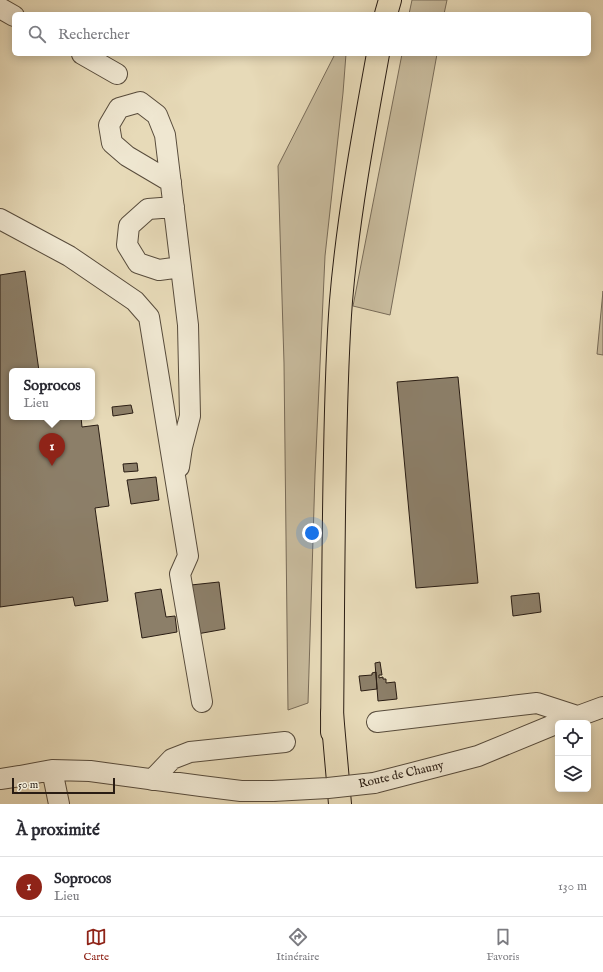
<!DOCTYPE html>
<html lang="fr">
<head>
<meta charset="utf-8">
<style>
  :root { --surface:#fff; --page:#f2f2f3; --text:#2b2b33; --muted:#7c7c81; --line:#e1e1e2; --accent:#8f2418 }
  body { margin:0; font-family:"IM FELL English",serif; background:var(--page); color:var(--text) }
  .controls { position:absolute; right:12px; bottom:12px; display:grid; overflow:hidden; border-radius:6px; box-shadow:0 2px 10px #0003 }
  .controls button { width:36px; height:36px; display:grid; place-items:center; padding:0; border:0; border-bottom:1px solid var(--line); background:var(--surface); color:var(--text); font:20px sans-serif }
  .scale { position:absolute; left:12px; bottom:10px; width:103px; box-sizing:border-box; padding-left:4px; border:2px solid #291c13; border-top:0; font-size:11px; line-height:14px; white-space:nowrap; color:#291c13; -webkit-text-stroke:3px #efe7d1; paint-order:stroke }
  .you { position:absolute; left:312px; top:533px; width:14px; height:14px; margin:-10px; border:3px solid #fff; border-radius:50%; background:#1a73e8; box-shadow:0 0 0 6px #1a73e833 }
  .badge { display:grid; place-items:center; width:26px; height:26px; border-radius:50%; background:var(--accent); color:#fff; font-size:13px; font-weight:700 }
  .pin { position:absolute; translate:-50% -33px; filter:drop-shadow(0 1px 2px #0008) }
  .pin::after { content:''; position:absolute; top:21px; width:14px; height:12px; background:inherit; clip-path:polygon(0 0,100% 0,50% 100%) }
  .popup { position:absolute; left:9px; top:368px; width:86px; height:52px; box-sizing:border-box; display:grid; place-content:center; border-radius:6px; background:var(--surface); filter:drop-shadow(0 1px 3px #0005); font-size:13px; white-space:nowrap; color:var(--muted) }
  .popup b { font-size:15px; color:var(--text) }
  .popup::after { content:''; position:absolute; left:50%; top:100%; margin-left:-8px; border:8px solid transparent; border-top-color:var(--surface) }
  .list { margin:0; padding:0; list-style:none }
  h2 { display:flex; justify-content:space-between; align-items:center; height:52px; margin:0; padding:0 16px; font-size:17px }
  h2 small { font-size:13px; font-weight:400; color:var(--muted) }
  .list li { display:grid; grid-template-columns:26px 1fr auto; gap:12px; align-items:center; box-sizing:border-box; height:60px; padding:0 16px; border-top:1px solid var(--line) }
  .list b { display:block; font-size:15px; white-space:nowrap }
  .list p { margin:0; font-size:13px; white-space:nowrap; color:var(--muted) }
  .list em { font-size:13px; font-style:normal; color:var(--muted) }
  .icon { flex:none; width:22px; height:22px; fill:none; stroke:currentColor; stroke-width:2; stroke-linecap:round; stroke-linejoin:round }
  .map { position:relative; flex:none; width:603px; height:804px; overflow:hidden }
  .search { position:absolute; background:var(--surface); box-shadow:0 2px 10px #0003; left:12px; right:12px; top:12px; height:44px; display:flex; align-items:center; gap:10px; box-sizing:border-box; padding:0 14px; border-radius:6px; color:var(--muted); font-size:15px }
  .sheet { height:112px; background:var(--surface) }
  nav { display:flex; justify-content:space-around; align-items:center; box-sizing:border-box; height:56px; border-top:1px solid var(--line); background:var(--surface); font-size:11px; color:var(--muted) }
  nav a { display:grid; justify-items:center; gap:2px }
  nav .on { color:var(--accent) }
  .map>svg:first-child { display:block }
</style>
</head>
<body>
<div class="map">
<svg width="603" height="804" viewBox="0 0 603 804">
  <rect width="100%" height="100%" fill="#e7dab8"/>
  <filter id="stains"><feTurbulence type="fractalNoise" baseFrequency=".005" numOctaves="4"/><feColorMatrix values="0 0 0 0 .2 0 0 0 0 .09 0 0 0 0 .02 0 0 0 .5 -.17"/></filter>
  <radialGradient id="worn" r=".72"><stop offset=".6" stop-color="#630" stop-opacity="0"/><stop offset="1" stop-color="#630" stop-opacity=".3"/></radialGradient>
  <path fill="#c7ba9c" stroke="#786b58" d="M412,0H447L444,14H409Z
    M335,54H346L343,93L325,256L315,474L308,703L288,710L284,363L278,166Z
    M402,54H437L390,315L353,306Z
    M603,291V355L597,354Z"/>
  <path fill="#8c7f69" stroke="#291c13" d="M25,271L39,371H12V417H81L82,427L98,425L109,506L95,508L108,601L75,606L73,597L0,607V275Z
    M458,377L478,583L416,588L397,382Z
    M131,405L133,413L113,416L112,407Z
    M137,463L138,471L124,472L123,464Z
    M156,477L159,500L131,504L127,480Z
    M219,582L225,629L197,634L191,585Z
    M161,589L166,617L175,616L177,632L142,638L135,593Z
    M539,593L541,612L513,616L511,596Z
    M380,662L382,675H379V678L383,677V679H386V683L395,682L397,699L378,701L375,663Z
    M376,672L377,689L361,691L359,676L372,675V673Z"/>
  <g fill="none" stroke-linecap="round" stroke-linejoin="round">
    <defs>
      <path id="minor" d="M0,8L14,16
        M82,54L117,74
        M171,182L127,156L112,143L109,125L119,108L140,102L157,115L165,135L188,325L190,416L182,447L179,467
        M174,207L148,209L129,226L127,245L138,263L159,270L181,267
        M0,219L69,256L135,301L149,317L188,556L180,574L202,702
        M565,721L603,707
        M377,722L537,703L577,716
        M52,770L59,804
        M0,779L20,776L52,770L90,771L201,786L241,791H273
        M152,780L172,759L190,752L285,742
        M374,783L478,756L558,723"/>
      <path id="major" d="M386,14L390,0
        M332,732C333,639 333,547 335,455C336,403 337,352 341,301C348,218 363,136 378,54"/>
      <path id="highway" d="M332,713L340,804"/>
    </defs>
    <use href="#minor" stroke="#584c3c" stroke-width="22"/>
    <use href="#major" stroke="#291c13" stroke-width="24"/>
    <use href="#highway" stroke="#291c13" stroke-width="24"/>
    <use href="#minor" stroke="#efe7d1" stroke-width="20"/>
    <use href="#major" stroke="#e7dab8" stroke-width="22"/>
    <use href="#highway" stroke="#e7dab8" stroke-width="22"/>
    <defs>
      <path id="minor-bridge" d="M273,791L328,788L374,783"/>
    </defs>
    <use href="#minor-bridge" stroke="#584c3c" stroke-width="22" stroke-linecap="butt"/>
    <use href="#minor-bridge" stroke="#efe7d1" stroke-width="20"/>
  </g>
  <g text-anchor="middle" stroke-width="3" stroke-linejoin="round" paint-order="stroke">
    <g font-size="12" fill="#291c13" stroke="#efe7d1">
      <text transform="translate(401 774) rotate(-13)" y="4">Route de Chauny</text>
    </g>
  </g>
  <rect width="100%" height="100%" filter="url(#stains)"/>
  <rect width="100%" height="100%" fill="url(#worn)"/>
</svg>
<div class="controls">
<button><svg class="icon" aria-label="locate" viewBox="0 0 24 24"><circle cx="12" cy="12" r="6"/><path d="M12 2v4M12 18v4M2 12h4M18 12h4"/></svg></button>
<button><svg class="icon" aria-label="layers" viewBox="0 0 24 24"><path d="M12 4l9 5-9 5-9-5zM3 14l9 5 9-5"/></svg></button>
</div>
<div class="scale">50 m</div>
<div class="you"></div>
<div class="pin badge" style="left:52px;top:466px">1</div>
<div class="popup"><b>Soprocos</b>Lieu</div>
<div class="search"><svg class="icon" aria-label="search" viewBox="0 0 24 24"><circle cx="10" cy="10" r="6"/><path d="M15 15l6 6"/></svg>Rechercher</div>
</div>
<section class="sheet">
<h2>À proximité<small></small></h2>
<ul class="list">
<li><span class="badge">1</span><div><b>Soprocos</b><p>Lieu</p></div><em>130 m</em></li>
</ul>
</section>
<nav>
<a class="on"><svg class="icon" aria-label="map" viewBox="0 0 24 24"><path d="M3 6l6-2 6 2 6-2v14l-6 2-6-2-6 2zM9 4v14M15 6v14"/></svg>Carte</a>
<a><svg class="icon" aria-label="directions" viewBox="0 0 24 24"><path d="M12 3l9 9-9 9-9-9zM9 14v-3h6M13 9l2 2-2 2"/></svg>Itinéraire</a>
<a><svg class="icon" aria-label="saved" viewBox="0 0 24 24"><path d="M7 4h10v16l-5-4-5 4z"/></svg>Favoris</a>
</nav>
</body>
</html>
